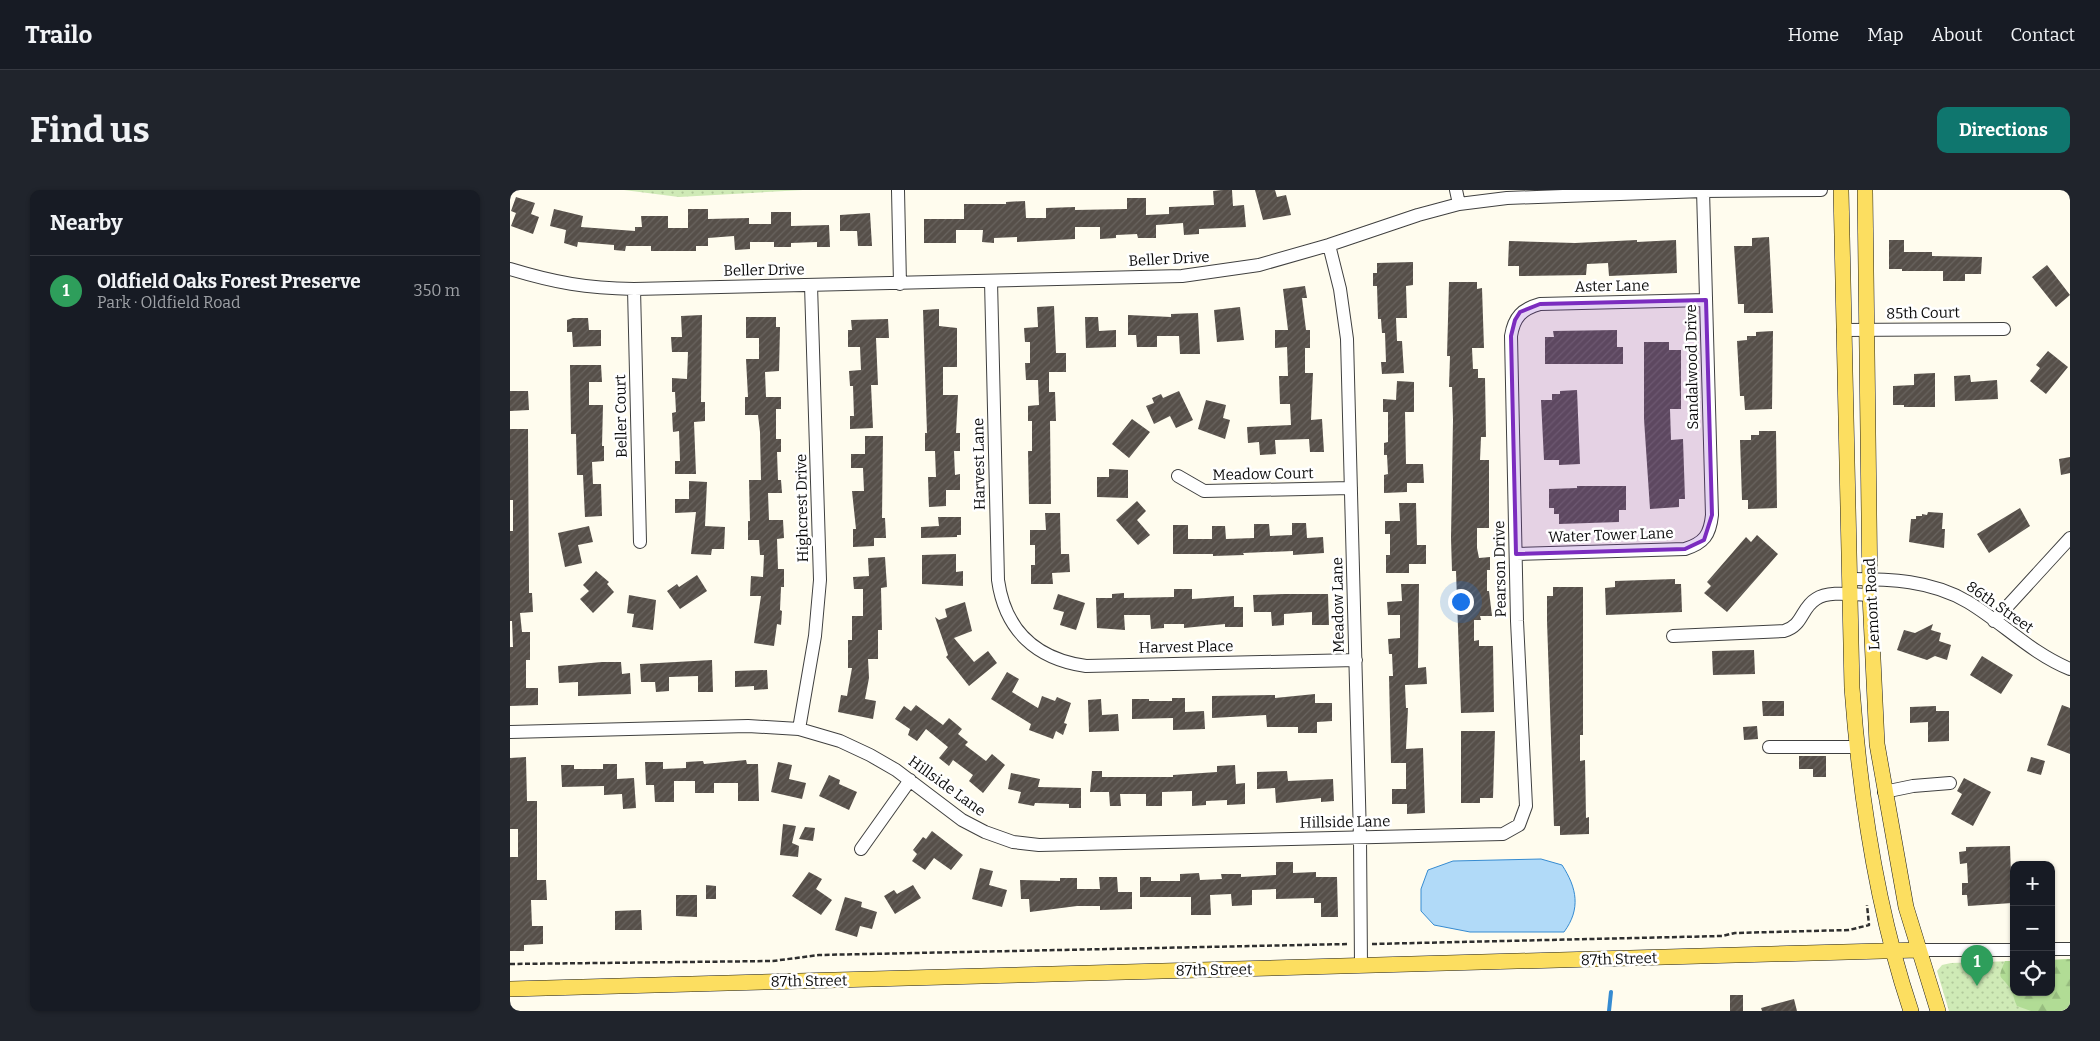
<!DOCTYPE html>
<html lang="en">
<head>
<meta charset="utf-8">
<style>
  :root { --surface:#171b24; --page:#20242c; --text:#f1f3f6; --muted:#9ea1a6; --line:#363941; --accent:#0f766e }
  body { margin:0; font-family:Bitter,serif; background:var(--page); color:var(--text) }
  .controls { position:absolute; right:15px; bottom:15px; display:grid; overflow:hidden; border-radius:10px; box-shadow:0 1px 4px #0004 }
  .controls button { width:45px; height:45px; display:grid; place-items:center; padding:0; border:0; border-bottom:1px solid var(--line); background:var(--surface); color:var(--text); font:25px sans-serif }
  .you { position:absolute; left:950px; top:411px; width:18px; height:18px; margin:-12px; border:4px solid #fff; border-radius:50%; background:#1a73e8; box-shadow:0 0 0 8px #1a73e833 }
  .badge { display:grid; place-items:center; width:32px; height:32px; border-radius:50%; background:var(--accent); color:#fff; font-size:16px; font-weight:700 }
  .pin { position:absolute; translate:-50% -41px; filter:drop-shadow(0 1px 2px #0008) }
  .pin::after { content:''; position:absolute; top:26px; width:18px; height:15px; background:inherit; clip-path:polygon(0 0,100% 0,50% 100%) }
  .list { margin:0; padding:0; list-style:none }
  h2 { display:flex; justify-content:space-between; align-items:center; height:65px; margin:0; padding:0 20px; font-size:21px }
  h2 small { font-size:16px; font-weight:400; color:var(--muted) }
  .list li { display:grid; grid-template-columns:32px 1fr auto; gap:15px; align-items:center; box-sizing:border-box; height:70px; padding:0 20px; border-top:1px solid var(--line) }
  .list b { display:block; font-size:19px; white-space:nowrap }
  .list p { margin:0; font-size:16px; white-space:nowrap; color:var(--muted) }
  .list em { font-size:16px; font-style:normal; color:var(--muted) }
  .icon { flex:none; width:28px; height:28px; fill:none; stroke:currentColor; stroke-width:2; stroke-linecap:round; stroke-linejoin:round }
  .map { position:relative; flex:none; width:1560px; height:821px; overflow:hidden; border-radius:10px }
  header { display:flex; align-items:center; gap:30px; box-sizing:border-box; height:70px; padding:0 25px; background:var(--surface); border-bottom:1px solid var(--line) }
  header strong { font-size:24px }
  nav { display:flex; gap:28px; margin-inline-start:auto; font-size:18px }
  .intro { display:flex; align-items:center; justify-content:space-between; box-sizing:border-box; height:120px; padding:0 30px }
  h1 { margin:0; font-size:35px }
  .button { padding:12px 22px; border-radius:10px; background:var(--accent); color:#fff; font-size:18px; font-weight:700 }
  main { display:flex; gap:30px; padding:0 30px }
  aside { flex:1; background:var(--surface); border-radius:10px; box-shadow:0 1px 4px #0004 }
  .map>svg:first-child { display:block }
</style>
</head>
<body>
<header>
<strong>Trailo</strong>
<nav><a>Home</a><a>Map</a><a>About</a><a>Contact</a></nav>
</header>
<div class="intro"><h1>Find us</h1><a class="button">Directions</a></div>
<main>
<aside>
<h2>Nearby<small></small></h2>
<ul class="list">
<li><span class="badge" style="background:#2e9e5b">1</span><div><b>Oldfield Oaks Forest Preserve</b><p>Park · Oldfield Road</p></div><em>350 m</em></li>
</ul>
</aside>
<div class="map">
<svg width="1560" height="821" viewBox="0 0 1560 821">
  <defs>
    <pattern id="green-dots" width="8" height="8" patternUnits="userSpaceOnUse" patternTransform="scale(1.25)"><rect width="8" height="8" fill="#cfeab6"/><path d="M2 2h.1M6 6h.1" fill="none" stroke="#b1c89b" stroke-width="1.8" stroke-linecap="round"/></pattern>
    <pattern id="forest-firs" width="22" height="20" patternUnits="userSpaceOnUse" patternTransform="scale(1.25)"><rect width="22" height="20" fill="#b1dc95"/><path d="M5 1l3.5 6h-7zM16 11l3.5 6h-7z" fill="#97bc7f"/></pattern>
    <pattern id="building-hatch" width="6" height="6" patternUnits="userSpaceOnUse" patternTransform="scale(1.25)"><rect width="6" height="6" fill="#564f49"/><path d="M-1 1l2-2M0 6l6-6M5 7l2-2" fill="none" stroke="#69645f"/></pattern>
  </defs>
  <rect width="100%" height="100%" fill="#fffcee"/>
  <path fill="url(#green-dots)" d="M114,0H293L169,7Z
    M1560,769V821H1439L1427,781L1432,775L1441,773L1504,771V802H1541V770Z"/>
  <path fill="url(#forest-firs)" d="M1560,769V821H1521L1507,816C1504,811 1504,805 1501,800C1491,783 1486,792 1495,771H1504V802H1541V770Z"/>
  <path fill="#b1daf8" stroke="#368bd1" d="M1031,669L1052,675C1067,698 1071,719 1054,742H960L924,735L911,721V699L918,680L943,671Z"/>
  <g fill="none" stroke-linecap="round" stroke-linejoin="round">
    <path stroke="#368bd1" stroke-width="4" d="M1099,821L1101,802"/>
  </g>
  <path fill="url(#building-hatch)" d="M712,0H722L723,16L734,15L736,37L689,39V44L674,45L673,33L646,35V48H628L627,44L606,45V48L590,49V37H565V49L507,52V47L484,48V53L472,52L473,40H446V53H414V29H454V14H496V12L515,11L516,28H536V18L565,17V20L617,19V8H636V25L659,24V17L704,15L703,1Z
    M745,0H765L767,7L776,5L781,25L753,30Z
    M6,7L25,13L21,24L29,27L23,44L1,36L6,23L1,21Z
    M44,19L73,26L71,37L125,41V37H132L131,26H158V38H178V19H198V29L239,28V34H261V22H281V36L319,35L320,57H307V52L281,53V57H264V52H240V59L225,60L224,46L198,48V56H186V61H141V56H116L115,61L104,60V55L68,52L67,57L54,53L56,40L40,36Z
    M360,23L362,56H348L347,41H330V25Z
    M1259,47L1263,123H1234V114H1228L1224,56H1242V48Z
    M1127,50V52L1166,50L1167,83L1099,86L1098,73L1077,74L1076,85L1009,86V76H998L999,51L1065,53Z
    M1379,50H1394V62H1422V66L1472,67L1471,84H1455V91H1433V81H1392V79H1379Z
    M903,72V95L896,96L897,128H886L887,151H892L894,183L872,184L871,172H876L875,143H872L871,129H868L867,96H863V83H867V73Z
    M1537,75L1560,105L1546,117L1522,87Z
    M939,92H967V99L972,98L974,158H962L963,179H968V188H975L976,247H971L970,270H979V338H967V358L969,368L980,367V380H977V401H979L982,426H970L971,430H964V451L969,450V456H983L984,522L951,523L946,381H942L941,348L943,230L942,197H939L940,166H937Z
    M795,96L797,108H792L796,140H800V158H795V183H803L801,230L812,229L814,262H800L799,249L765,250L766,264L750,265L749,252L738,253L737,237L781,235L780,214H770L769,186H778L777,157L765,158V140H778L773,99Z
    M544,116L546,163H556V182H539V202H545L546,231H540L541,314H519L518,261H522V231H518V216L529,215L528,190H516L515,173H520V152H515L514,138L528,137L527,117Z
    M730,117L734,150L707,152L704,120Z
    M429,119V136L447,138V177H433V205H448L446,243H450V261H444L445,285L450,284V300H436V316L419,317L418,287H426L425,261H415V243H417L413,120Z
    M688,123L690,164H670L669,146H647V157H627L626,145H618V125L661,127V124Z
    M192,125L191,212H195V231L184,232L186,284H165V271H170L169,241L163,242L162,223L166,222L165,202H162V188L177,189L178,162H162L161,147H172L171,126Z
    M236,127H266V137H270L269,181L255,182L256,207H271V219H266V249H271V262H267L268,290H271L272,303H258L259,330H273L274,348L267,349L268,379H274V397H271L270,420L272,421L271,435L267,434L264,456L244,453L251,406H240L241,386L253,387L254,365H250L249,350H238V331H240L239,290H251L250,242L248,225H235V207H238L236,169H249V148H236Z
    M575,127H588L589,141L606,140V157L576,158Z
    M63,128H78L79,140H91V156L63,157L62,142H57V130Z
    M378,129L379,148H366L368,195H361L363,238L340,239V226H344L343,196H340L339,181L351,180L350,157H338V140H342L341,130Z
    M1107,140V157H1113V174H1035V147H1044L1043,141Z
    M1263,141L1262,219L1235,220L1234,206H1230L1227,151L1237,150V146H1246V142Z
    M1134,152H1159V160H1171V219H1160L1161,250L1173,249L1175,309H1169V317L1140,319L1134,229Z
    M1538,161L1558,177L1536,204L1520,191L1530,178L1526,175Z
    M60,175H91L92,192H79V215H93L92,256H94V271L82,272L83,294H91L92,326L75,327L73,285H67L66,244H61Z
    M1425,183V217H1394V215H1383V196L1404,195V184Z
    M1460,185L1461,192L1487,190L1488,209L1445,211L1444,186Z
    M887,191L904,192V222H895L896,274H913L914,293H897V302L874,303V285L878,284L877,265H874V253L878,252V222H873V209L886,210Z
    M1067,200L1070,274L1049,275V270H1034L1031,210H1042V204H1050V201Z
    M0,201H18L19,220L0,221Z
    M669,201L683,230L666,238L660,226L644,234L636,216L644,213L642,208L651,204L653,208Z
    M696,210L716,215L713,228L720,230L715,249L688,239Z
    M622,229L640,242L619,268L602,254Z
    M0,239H18L19,403H22L23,422L10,423L12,442H20V470H16V498H28V515L0,516V457H3L2,431H0V341H3V310H0Z
    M1249,241H1266L1267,318L1238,319V310H1232L1230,250H1241V245H1249Z
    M355,246H373L372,328H375L376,348H364V356L343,357V339H346L342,301H354L353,278H341V264H355Z
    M1560,267V283L1551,285L1549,269Z
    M599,279L618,280V308L587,307V287H599Z
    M179,291L197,292L195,336L215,337L214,359H202L201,365L181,364L186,322L165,323V309H179Z
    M1067,296H1116V320H1109V332L1049,334V324H1044V318H1039V299L1067,298Z
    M627,311L636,321L627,330L640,345L628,355L606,330Z
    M889,313H906L907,355H916V374H899V383H876V365H880V344H875V331H890Z
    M1510,318L1520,336L1479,363L1467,344Z
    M1418,322L1433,323L1432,339H1435L1434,358L1399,352L1401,329H1406V326H1412V324L1417,325Z
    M535,323H550L551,364H559L560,382L542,383L543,394H521V375H525V355H520V340H536Z
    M428,327H451V345H447V347L411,348V337L429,336Z
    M782,333H796L797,348L813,347L814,363L783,365V361L733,363L734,365L703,366V364H663V335H678V349H702V336H715L716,349L744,348V334H759L760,346L782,345Z
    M79,336L83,352L68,355L72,373L55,377L48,343Z
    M1247,345L1268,364L1217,422L1194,403L1201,396L1197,392L1236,347L1241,352Z
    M446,364V382L453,381V396L412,394V365Z
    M375,367L377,397L371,398L372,440H368V469H358L359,488L355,509L366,511L363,529L328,522L331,505L337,506L342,478H338V450H342V426H353V399H344L343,387L359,386L358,368Z
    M86,381L99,392L97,394L104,402L83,423L70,409L79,401L73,395Z
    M187,385L197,401L170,419L157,401L167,394L169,397Z
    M1165,389V394H1171L1172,422L1096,425L1095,398L1105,397V391Z
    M891,394H909L908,478L916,477L917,494L895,495L896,518H898L896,559L913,558L915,623L897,624V614H882V599H896V573H881L879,486H883L882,464H879L878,449L890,448V425H878L877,412L892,411Z
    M1043,397H1073V545H1070V571L1075,570L1076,628L1079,627V644L1050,645V636H1044L1037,431V406H1043Z
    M664,399H682V409L724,406V417H733V437H715V434L674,438V434H654V438L641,439L640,425H614L615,440L587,438L586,408H602V404L614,403V408L664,407Z
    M548,404L575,413L566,440L550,435L554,422L543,419Z
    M774,404H818L819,435H802V422L774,424V435L762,436L761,422H744L743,405Z
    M119,405L146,410L143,440L122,437L124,424L117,423Z
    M455,412L462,441L444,448L464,472L478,461L487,473L459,496L436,467L438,465L425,427L429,430L437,427L435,419Z
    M1423,434L1421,440L1431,443L1429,451L1441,455L1437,470L1425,466L1417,470L1387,460L1394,440L1405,443Z
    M1244,460L1245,484L1203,485L1202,461Z
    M1472,466L1503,485L1491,504L1460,485Z
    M202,470L203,502H188V486L159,487V501L146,502L145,492H131L130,474Z
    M92,472H111L112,484L120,483L121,504L68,506V492L49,493L48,476Z
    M257,480L258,499L244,500V496L225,497V481Z
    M497,482L509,489L502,502L528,518L532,506L545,511L547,507L561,513L554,533L557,534L553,545L546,541L543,549L519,540L521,534L481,509Z
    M805,504V513H822V531L807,532V543H788V537H757L756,525L702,528V506L765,505V508Z
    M662,508H675V522L694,521L695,539L663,540V528L622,529V509H639V511H662Z
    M591,509L592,525L608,524L609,541L579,542L578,510Z
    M1252,511H1274V526H1253Z
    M406,515L433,535L439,528L452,539L448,544L458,552L455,555L476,571L482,564L495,575L473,603L459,591L463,585L443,570L439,576L429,568L438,557L416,539L407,551L398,545L400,539L385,529L394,516L401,521Z
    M1552,515L1560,518V564L1537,555Z
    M1426,516V521H1439V551L1418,552V532L1400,533V517Z
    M1247,536L1248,549L1234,550L1233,537Z
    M951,541H985L983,608H970V613H951Z
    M1289,566H1316V587H1303V579H1289Z
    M16,567L17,611H27V690H36L37,710H21L22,736H33V754L14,755V761H0V667H8V639H0V568Z
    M1521,567L1535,571L1531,585L1517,581Z
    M236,570L237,574H248L249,611H228V593H204V603H185V591H164V612H145L144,595H136L135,572H153V579L176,578V572L193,571L194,574Z
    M268,572L282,575L279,589L296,593L292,609L261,602Z
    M93,574H107V589L124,588L126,618L113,619L112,604L94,605V596L52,597L51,575H64V579H93Z
    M725,575L726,594L735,593V614L717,615V610L696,611V615L682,616V601L652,602V616H636V604H610L611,616H600L599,602H580L582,581H592V587H663V585L707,582V576Z
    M777,581L778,591L823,589L824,611L811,612V608L766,613L765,598L747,599V582Z
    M501,583L530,589L528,597L571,598V618H559V614L525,613L524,616L508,613L511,602L498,599Z
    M319,585L330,590L329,594L347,602L339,620L309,606Z
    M1454,588L1481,602L1463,636L1441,624L1452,604L1447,601Z
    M273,634L286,636L282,653L289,656L288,667L270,665Z
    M295,637L305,638L303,651L289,649Z
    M422,641L453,665L441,680L424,668L415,680L402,671L407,664L403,660L413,647L416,649Z
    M1500,656L1502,713L1458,716L1457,705H1452V693H1458L1457,673L1450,674L1449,662L1456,661V657Z
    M766,672H783V683L806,682V687H827L828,727H811V713H804V708L766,709V699L742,700V715L722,716L721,704L700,705L701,725H681V707H630V687H641V691H670V684L689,683L690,690L712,689L711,684H731V687L766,685Z
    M470,678L483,681L479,695L497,700L492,717L462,709Z
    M299,682L312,689L306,699L322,710L311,725L282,706Z
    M589,687H607L608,702H622V719L590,720V716H567L520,722L519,709H511L510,690L550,691V688H567V699H590Z
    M196,695L206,696V709H196Z
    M403,695L411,708L385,724L374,706L384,700L387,704Z
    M166,705H187V727L166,726Z
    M335,707L352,712L351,717L367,722L362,739L350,736L347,747L325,740Z
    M131,720L132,740H105V721Z
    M1220,805H1233V821H1220Z
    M1284,809L1287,821H1252L1251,818Z"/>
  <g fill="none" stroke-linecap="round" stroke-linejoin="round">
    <defs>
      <path id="minor" d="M388,0L390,94
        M946,0L949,14
        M819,55L830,99L837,149L850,648L851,776
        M0,79C46,93 76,98 124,99L672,86L749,75L819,55L908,25L949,14L997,8L1193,1L1311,0
        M481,91L488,390C495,440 526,469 576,476L846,470
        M124,99L130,352
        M1333,140L1494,139
        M668,286L694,301L841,298
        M1006,364L1175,359C1194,353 1200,345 1202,325L1193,0
        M1339,389C1380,389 1421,390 1458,412C1493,433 1521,463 1560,479
        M1484,431L1560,348
        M1163,446L1274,441C1293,436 1291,418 1306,409C1319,400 1345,405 1360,405
        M289,539L305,446L310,390L301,95
        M0,542L238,536L289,539L330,551L360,565L386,580L452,630L475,642L503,652L529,655L993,644L1009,635L1016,616L1007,431L1001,146C1004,127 1012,119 1030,114L1196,110
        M1259,557H1346
        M1374,602L1403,596L1440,593
        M351,659L400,590
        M1541,759H1560
        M1408,760H1504"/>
      <path id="major" d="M1331,0L1342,498C1350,607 1366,717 1401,821
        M1355,0L1360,405L1367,554L1396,717L1428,821
        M0,799L1408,760"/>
    </defs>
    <use href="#minor" stroke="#404040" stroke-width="14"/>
    <use href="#major" stroke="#1e1e1e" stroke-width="16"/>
    <path stroke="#2f2f2f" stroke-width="2.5" stroke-dasharray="5 2.5" stroke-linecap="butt" d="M862,754L1212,746L1225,743L1339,740L1359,735L1357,715
      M0,774L263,771L309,765L839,754"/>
    <use href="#minor" stroke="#fff" stroke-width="12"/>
    <use href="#major" stroke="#fcde60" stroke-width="15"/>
  </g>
  <path fill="#7b2cbf" fill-opacity="0.2" stroke="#7b2cbf" stroke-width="4" stroke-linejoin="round" d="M1196,110L1202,325L1194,350L1175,359L1006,364L1001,146L1005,130L1010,122L1030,114Z"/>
  <g text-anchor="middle" stroke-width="5" stroke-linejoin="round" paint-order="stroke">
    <g font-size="15" fill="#0d0d0d" stroke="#fff">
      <text transform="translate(659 69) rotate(-3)" y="5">Beller Drive</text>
      <text transform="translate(254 80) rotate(-1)" y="5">Beller Drive</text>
      <text transform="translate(1102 96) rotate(-1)" y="5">Aster Lane</text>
      <text transform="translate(1413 123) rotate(-1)" y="5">85th Court</text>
      <text transform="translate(1182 177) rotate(-91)" y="5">Sandalwood Drive</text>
      <text transform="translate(111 226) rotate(-91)" y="5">Beller Court</text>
      <text transform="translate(469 274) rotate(-91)" y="5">Harvest Lane</text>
      <text transform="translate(753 284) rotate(-1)" y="5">Meadow Court</text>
      <text transform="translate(292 318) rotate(-91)" y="5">Highcrest Drive</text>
      <text transform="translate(1101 345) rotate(-2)" y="5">Water Tower Lane</text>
      <text transform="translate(990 379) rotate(-91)" y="5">Pearson Drive</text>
      <text transform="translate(1362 414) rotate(-93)" y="5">Lemont Road</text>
      <text transform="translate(828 415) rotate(-91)" y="5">Meadow Lane</text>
      <text transform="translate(1490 417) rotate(35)" y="5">86th Street</text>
      <text transform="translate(676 457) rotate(-1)" y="5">Harvest Place</text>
      <text transform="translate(437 596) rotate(36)" y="5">Hillside Lane</text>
      <text transform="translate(835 632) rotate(-1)" y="5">Hillside Lane</text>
      <text transform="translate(1109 769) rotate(-2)" y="5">87th Street</text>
      <text transform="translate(704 780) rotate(-1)" y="5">87th Street</text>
      <text transform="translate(299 791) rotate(-1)" y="5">87th Street</text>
    </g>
  </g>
</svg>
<div class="controls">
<button>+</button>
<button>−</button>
<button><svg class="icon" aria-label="locate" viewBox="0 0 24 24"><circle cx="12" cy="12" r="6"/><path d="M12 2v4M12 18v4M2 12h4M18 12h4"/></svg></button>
</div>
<div class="you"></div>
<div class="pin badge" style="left:1467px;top:796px;background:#2e9e5b">1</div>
</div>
</main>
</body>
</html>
